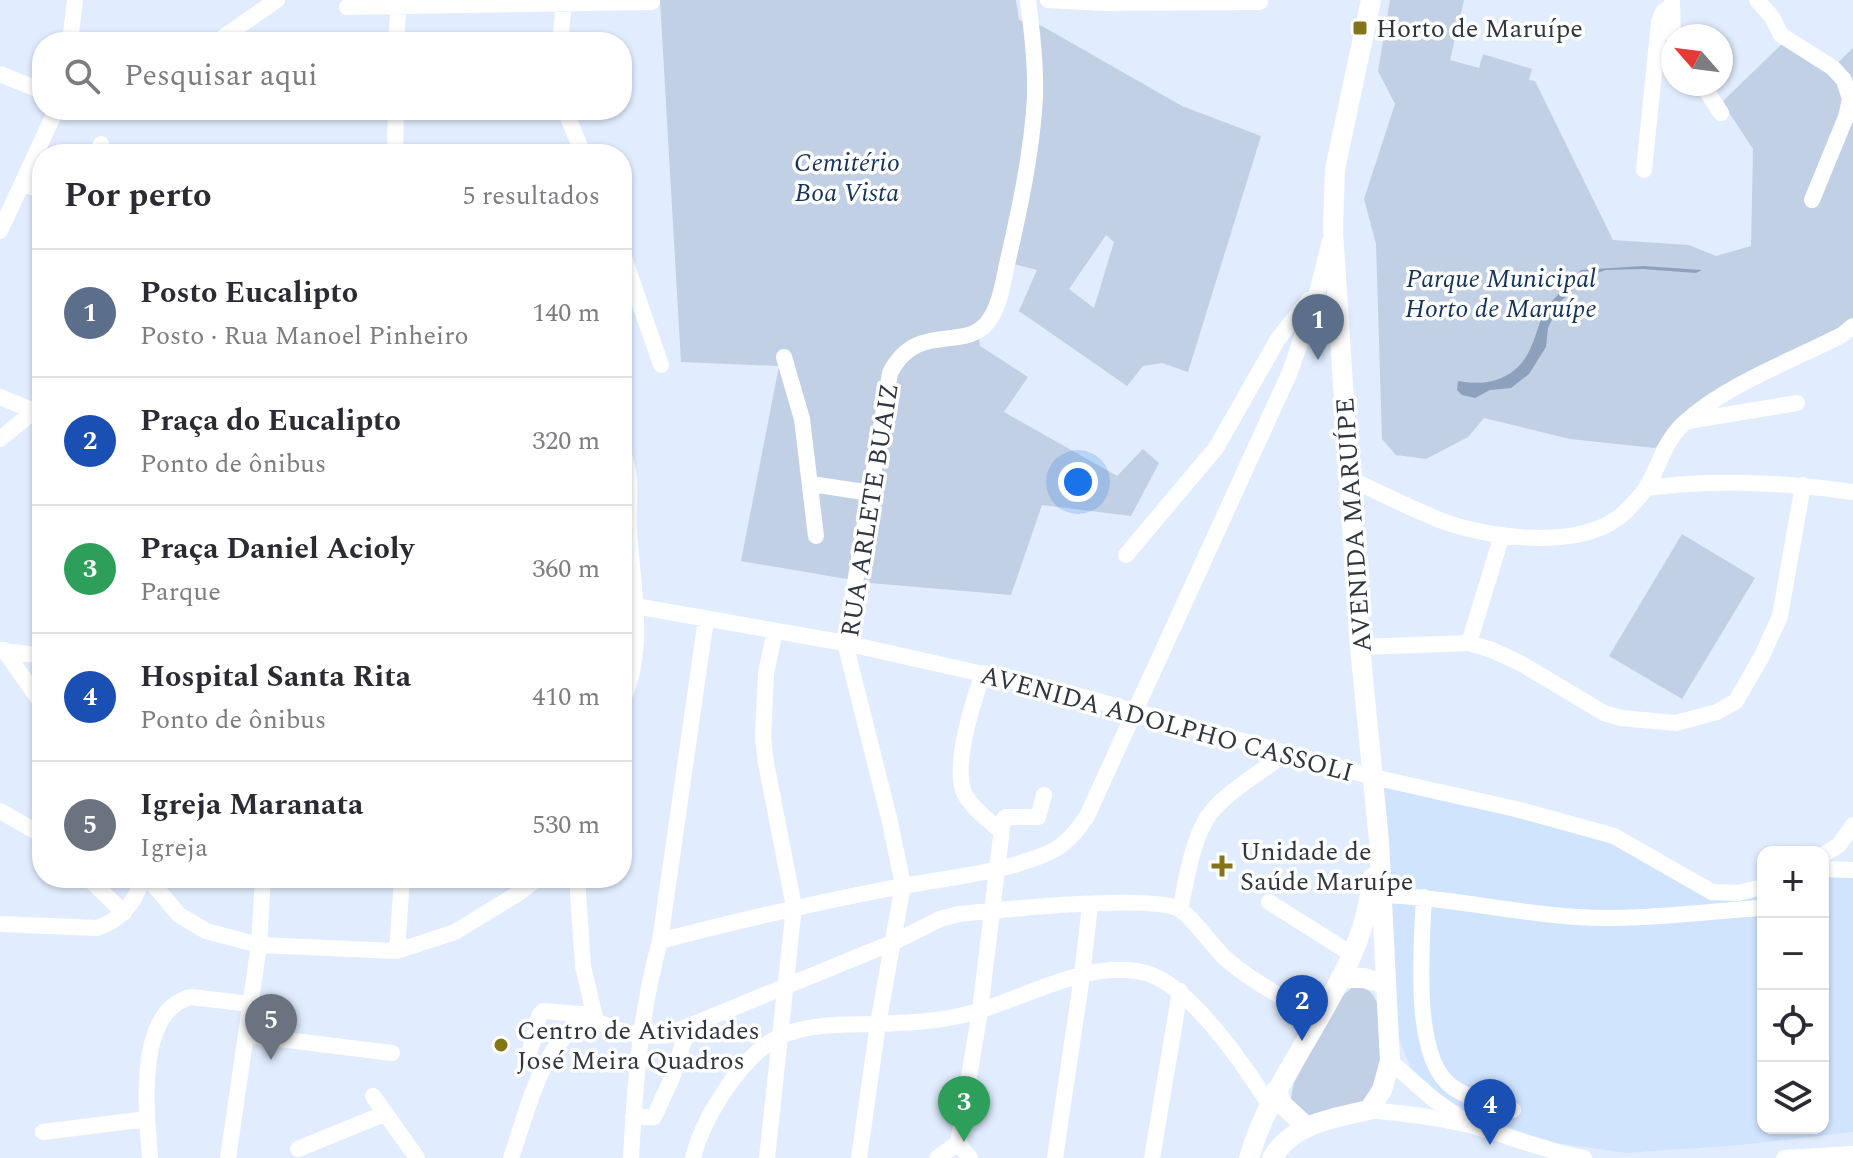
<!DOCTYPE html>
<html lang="pt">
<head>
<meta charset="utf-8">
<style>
  :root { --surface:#fff; --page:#f2f2f3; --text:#2b2b33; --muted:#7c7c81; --line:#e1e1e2; --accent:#1a73e8 }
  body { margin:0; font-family:Spectral,serif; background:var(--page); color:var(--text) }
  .controls { position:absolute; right:24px; bottom:24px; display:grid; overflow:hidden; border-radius:16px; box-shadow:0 2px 6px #0004 }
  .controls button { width:72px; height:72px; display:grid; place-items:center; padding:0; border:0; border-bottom:2px solid var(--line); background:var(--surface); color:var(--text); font:40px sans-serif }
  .compass { position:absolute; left:1661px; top:24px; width:72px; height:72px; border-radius:50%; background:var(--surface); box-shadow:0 2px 6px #0004; rotate:298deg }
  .you { position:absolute; left:1078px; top:482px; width:28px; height:28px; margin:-20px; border:6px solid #fff; border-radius:50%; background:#1a73e8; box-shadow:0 0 0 12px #1a73e833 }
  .badge { display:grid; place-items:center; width:52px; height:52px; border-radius:50%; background:var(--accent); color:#fff; font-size:26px; font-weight:700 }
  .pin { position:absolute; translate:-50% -66px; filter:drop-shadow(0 2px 4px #0008) }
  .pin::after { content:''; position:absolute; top:42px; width:28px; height:24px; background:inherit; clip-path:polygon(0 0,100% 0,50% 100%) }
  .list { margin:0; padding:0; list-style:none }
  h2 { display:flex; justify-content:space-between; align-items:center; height:104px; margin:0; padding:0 32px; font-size:34px }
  h2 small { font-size:26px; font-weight:400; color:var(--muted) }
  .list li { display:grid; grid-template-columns:52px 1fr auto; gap:24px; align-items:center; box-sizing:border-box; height:128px; padding:0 32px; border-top:2px solid var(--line) }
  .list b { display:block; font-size:30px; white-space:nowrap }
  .list p { margin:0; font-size:26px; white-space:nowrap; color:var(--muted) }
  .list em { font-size:26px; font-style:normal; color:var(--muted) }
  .icon { flex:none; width:44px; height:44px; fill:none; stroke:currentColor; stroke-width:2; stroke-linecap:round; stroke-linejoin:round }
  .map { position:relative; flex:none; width:1853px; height:1158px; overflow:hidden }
  .search { position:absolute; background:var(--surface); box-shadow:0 2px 6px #0004; left:32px; top:32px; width:600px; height:88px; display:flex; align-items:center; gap:20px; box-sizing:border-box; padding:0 28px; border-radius:32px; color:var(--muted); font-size:30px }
  .panel { position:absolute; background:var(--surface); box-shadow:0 2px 6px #0004; left:32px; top:144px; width:600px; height:744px; border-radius:32px }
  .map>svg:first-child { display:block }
</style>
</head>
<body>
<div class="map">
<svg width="1853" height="1158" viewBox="0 0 1853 1158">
  <rect width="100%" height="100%" fill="#e1edfe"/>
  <path fill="#d0e4fe" d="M1377,783L1612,841L1627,847L1711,901L1763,895V1128H1823V876L1853,873V1132L1740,1145L1626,1153L1557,1143L1521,1132L1438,1097L1412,1071L1396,1031Z"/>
  <path fill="#c1d0e4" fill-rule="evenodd" d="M660,0H1016L1019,20L1042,26L1182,106L1261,136L1188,372L1162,363L1143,366L1127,386L1019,311L1037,270L1002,261L990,307L978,324L980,346L1028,377L1004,412L1117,476L1143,449L1159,463L1131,516L1042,505L1011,595L870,583L741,561L779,366L681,362ZM1106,235L1114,242L1094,308L1069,289Z
    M1390,0H1464L1450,60L1479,68L1483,54L1532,69L1529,80L1535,81L1613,240L1689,245L1716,256L1751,246L1753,149L1722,102L1785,41L1830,70L1853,48V321L1668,433L1655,448L1570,439L1484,418L1468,437L1426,459L1396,455L1382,439L1376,244L1364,199L1395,104L1378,71Z
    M1682,534L1755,578L1682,699L1609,656Z
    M1354,986C1366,987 1373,992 1377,1003L1381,1072L1371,1098L1316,1121L1296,1115L1291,1098L1294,1083L1340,998Z"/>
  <path fill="#8da1bd" d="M1643,266L1702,270L1696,273L1642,269L1606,270L1588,276L1561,301L1548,328L1546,347L1529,374L1511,388L1490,390L1475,398L1462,395L1457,390L1458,381C1490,387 1518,378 1531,347C1537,334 1540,317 1548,306C1558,293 1572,283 1581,270Z"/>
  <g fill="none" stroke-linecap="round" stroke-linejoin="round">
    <path stroke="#fff" stroke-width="16" d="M1048,0L1106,3L1260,2
      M1757,0L1772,17L1781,35L1833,68L1844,80L1850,99L1846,117L1812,200
      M1672,2L1673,36
      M347,7L652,2
      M70,42L75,0
      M216,42L277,0
      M396,42L399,0
      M560,42L564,2
      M0,74L42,91
      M1702,84L1721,113
      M133,110H144
      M565,110L583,154
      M101,144V154
      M392,154L395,146L396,110
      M1644,170L1659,22L1663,12L1672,6
      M22,184L42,190
      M0,231L56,110
      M622,252L661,365
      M784,357L802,419L816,536
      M0,397L42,414
      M1688,421L1797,403
      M0,439L34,411
      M622,451C634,477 627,503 629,530C632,585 647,649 622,701
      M1350,479C1381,493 1413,510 1445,522C1494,539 1586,551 1626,511C1633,504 1641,496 1646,488C1660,466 1663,443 1683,424C1725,385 1791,361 1842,335L1853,326
      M811,484L871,493
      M1646,488C1716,479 1784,482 1853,492
      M1126,555L1216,448L1278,339L1309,300
      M635,606L845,643L1072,694L1373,777L1520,810L1614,836L1712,892L1738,893L1763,887
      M1469,643L1502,535
      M1360,647L1469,643L1492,650L1522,664L1604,713L1621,718L1676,723L1717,712L1736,701L1762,656L1780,616L1803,485
      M0,650L42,656
      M4,650L42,704
      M983,673C973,703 954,759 963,790C968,805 989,821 1001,831
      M0,811L42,835
      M1823,855L1839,845L1853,825
      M1823,869L1853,870
      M88,878L124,913
      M148,878L179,915L206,931L259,945L397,951L455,932L519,893L538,878
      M577,878L583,966L596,1022
      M1383,895C1448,897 1512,913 1577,917C1637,921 1700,912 1760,908
      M1424,897C1422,942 1411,1056 1451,1086C1468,1099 1492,1103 1513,1110
      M1269,902L1353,955
      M1180,909C1187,879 1191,844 1207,818C1222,794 1263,771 1286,753
      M0,924L97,928C122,920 135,902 143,878
      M660,941C737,921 814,903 892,888C943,878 1000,874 1048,853C1066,845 1076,832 1087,816L1290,372L1318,289L1330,241
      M397,951L402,878
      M246,1035L392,1053
      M530,1051L539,1016L543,1011L593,1015
      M1390,1061L1432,1098L1465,1122
      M373,1096L417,1158
      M1369,1110C1402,1113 1436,1117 1469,1125C1508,1135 1544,1151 1584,1158
      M633,1117H654L672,1078L688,1028
      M43,1132L147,1119
      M958,1143L980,1011L1003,820L1006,817H1038L1044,795
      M298,1149L386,1113
      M150,1158C147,1115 134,1011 191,997L251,1004
      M228,1158L259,945L263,878
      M511,1158C526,1118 543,1027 595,1022C602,1022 611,1028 618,1030C634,1035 650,1037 667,1035L894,942L940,919L959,914C999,910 1149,894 1179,909C1190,914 1213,947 1225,958C1252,982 1287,999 1317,1018
      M631,1158C635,1084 640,1013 660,941L706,619
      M693,1158C703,1118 741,1056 779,1037C810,1023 842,1025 875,1024C902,1023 933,1022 959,1016C1018,1004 1085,957 1146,973C1191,986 1244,1065 1269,1104
      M767,1158L794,907L766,763L763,737L766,673L775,631
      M859,1158L878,1024L903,885L890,822L845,643L890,373C916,321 963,352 987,323C1001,306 1003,280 1008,260C1020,207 1032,152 1035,97C1036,65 1032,32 1028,0
      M937,1158L958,1143L970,1158
      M1055,1158L1082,976L1090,905
      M1152,1158L1180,991
      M1784,1158L1853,1154"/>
    <path stroke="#fff" stroke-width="20" d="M1340,978H1364L1385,984
      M1276,1090L1283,1105L1307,1127
      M1249,1158C1278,1059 1363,983 1372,878
      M1272,1158C1292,1124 1333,1118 1369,1110L1382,1090L1390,1061L1379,841L1360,647L1333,230L1335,169L1371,0"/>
  </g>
  <g fill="#837518" stroke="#fff" stroke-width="3">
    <rect x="1352" y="20" width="16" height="16" rx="4"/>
    <path d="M1218 854h8v8h8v8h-8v8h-8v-8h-8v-8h8z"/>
    <circle cx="501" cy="1045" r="8"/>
  </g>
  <g text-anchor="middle" stroke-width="7" stroke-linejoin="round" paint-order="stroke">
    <g font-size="26" fill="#31373f" stroke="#fff" text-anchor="start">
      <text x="1376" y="37">Horto de Maruípe</text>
      <text x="1240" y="860">Unidade de<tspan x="1240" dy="30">Saúde Maruípe</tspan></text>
      <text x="517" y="1039">Centro de Atividades<tspan x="517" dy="30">José Meira Quadros</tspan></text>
    </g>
    <g font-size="26" font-style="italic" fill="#16345a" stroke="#fff">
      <text x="847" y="171">Cemitério<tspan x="847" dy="30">Boa Vista</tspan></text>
      <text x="1501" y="287">Parque Municipal<tspan x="1501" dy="30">Horto de Maruípe</tspan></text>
    </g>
    <g font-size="26" fill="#31373f" stroke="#fff">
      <text transform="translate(869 510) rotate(-81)" y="9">RUA ARLETE BUAIZ</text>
      <text transform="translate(1353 525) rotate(-94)" y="9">AVENIDA MARUÍPE</text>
      <text transform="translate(1167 723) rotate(15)" y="9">AVENIDA ADOLPHO CASSOLI</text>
    </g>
  </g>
</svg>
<div class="controls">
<button>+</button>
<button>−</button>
<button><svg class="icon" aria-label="locate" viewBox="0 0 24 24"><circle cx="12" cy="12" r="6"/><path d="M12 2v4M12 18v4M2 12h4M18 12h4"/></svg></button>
<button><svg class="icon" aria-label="layers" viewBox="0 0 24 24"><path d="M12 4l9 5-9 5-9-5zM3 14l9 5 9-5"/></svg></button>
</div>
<svg class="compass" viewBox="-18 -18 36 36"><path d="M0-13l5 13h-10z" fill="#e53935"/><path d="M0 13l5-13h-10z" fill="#7c7c81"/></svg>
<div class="you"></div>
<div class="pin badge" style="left:1318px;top:360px;background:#5c6f8a">1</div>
<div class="pin badge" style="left:1302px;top:1041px;background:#1a4fb4">2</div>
<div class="pin badge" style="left:964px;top:1142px;background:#2e9e5b">3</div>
<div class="pin badge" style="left:1490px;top:1145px;background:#1a4fb4">4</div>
<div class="pin badge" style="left:271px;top:1060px;background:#6b7280">5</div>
<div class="search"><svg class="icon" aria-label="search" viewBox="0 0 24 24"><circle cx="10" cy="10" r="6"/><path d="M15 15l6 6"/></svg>Pesquisar aqui</div>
<section class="panel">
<h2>Por perto<small>5 resultados</small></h2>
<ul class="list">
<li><span class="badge" style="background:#5c6f8a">1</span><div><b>Posto Eucalipto</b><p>Posto · Rua Manoel Pinheiro</p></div><em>140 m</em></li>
<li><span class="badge" style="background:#1a4fb4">2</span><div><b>Praça do Eucalipto</b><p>Ponto de ônibus</p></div><em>320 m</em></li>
<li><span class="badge" style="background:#2e9e5b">3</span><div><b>Praça Daniel Acioly</b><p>Parque</p></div><em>360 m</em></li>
<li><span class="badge" style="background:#1a4fb4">4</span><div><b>Hospital Santa Rita</b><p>Ponto de ônibus</p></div><em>410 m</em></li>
<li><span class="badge" style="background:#6b7280">5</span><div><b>Igreja Maranata</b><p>Igreja</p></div><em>530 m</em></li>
</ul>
</section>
</div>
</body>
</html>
